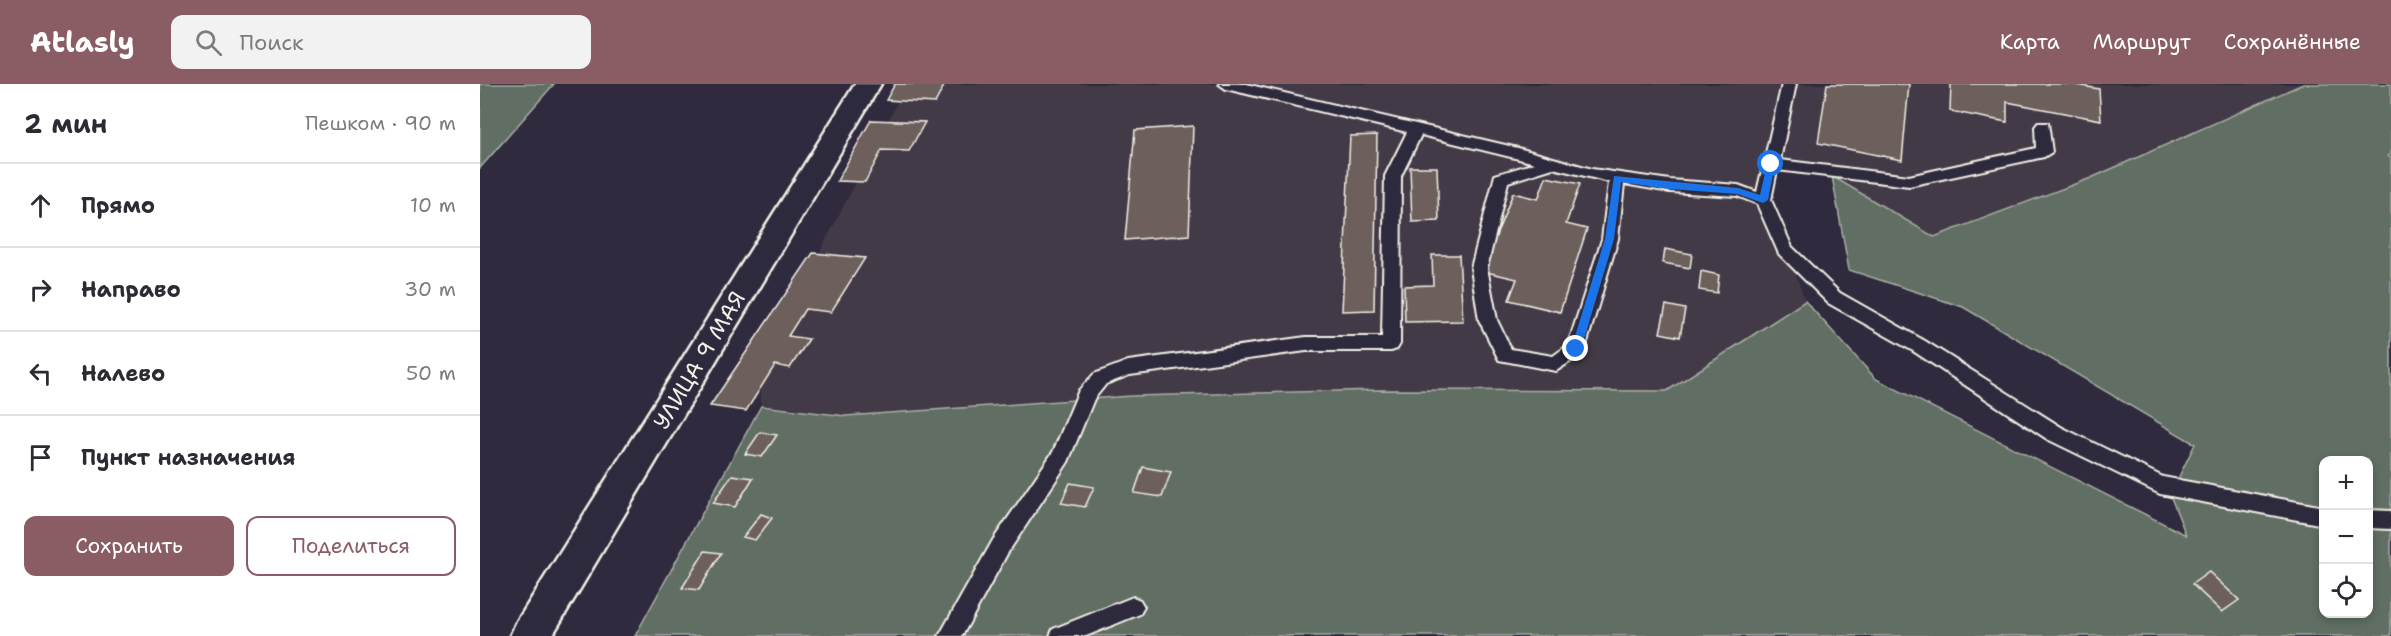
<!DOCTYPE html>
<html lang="ru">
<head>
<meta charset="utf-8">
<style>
  :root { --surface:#fff; --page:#f2f2f3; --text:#2b2b33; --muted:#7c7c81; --line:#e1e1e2; --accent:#8a5d65 }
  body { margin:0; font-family:"Shantell Sans",sans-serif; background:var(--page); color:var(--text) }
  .controls { position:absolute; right:18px; bottom:18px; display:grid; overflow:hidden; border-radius:12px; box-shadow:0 3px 9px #0003 }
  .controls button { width:54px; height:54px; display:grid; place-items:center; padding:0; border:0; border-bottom:2px solid var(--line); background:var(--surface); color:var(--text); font:30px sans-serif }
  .stop { position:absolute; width:18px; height:18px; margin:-14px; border:4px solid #1a73e8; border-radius:50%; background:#fff }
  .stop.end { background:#1a73e8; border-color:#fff; box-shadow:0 2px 6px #0008 }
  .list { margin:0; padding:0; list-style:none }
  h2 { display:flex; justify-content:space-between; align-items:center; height:78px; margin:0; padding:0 24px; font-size:26px }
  h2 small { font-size:20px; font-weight:400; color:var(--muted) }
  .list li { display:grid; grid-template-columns:39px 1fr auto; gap:18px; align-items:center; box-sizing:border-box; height:84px; padding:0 24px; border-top:2px solid var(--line) }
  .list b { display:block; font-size:22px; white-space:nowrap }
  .list em { font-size:20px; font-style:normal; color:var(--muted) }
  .actions { display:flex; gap:12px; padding:18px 24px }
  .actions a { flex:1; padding:14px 0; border:2px solid var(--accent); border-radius:12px; text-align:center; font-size:21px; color:var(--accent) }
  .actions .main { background:var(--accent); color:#fff }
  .icon { flex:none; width:33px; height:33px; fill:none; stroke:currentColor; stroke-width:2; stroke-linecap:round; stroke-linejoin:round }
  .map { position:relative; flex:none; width:1911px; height:552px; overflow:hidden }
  header { display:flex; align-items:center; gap:36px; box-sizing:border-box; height:84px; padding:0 30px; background:var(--accent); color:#fff }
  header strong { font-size:28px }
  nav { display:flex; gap:33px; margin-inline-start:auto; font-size:21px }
  .search { width:420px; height:54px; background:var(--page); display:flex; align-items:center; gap:15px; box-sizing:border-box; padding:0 21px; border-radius:12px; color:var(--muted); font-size:22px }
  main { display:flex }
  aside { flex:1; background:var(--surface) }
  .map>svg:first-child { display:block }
</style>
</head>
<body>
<header>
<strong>Atlasly</strong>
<div class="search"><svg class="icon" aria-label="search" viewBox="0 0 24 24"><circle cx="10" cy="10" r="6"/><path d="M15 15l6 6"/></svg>Поиск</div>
<nav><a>Карта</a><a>Маршрут</a><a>Сохранённые</a></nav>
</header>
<main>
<aside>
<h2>2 мин<small>Пешком · 90 m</small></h2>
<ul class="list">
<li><svg class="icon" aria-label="ahead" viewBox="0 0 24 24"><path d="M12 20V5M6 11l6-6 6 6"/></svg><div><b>Прямо</b></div><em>10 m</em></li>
<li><svg class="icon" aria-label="right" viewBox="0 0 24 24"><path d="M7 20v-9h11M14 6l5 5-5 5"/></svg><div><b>Направо</b></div><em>30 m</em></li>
<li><svg class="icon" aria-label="left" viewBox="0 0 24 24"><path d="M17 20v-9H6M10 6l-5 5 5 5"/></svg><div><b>Налево</b></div><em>50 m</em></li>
<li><svg class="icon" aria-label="arrive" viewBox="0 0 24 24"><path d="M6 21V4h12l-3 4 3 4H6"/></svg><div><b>Пункт назначения</b></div></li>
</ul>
<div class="actions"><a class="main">Сохранить</a><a>Поделиться</a></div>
</aside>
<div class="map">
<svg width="1911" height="552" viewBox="0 0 1911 552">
  <rect width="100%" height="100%" fill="#2f2a3d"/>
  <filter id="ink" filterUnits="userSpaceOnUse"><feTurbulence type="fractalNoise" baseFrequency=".0167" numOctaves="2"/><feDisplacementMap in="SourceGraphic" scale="12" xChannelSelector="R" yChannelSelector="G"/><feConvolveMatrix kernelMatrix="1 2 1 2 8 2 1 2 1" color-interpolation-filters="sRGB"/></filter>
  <g filter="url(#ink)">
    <path fill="#423a46" d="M427,0H1823L1611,94L1453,153L1352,92L1278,82L1325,217L1188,307L901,306L652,312L366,332L281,322V281Z"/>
    <path fill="#616e64" stroke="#aab0a6" stroke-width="1.5" fill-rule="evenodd" d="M0,0H74L0,84Z
      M1823,0H1911V70L1908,72L1911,74V552H155L281,322L366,332L652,312L901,306L1187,307L1325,217L1396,295L1706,451L1690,411L1715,360L1483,223L1369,186L1352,92L1454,153L1611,94ZM1844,376H1888V530H1844Z"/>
    <path fill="#6d605b" stroke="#f4f1e8" stroke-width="1.5" d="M415,0H465L455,19L406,16Z
      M1347,0H1429L1422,76L1338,59Z
      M1471,0H1591L1619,5L1621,36L1527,18V38L1470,27Z
      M391,36L445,38L429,67L402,66L385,98L357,97Z
      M713,42L709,151L645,156L655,46Z
      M897,51L894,226L862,227L870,52Z
      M930,83H957L959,137L932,138Z
      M1066,93L1100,100L1086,140L1107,145L1080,228L1029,216L1037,195L1002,187L1033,109L1058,115Z
      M1185,165L1212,170L1210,184L1183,179Z
      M333,169L385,174L351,228L325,225L308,252L329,255L310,284L295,281L266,327L230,322Z
      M952,171H979L983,237L925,238L924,202L953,201Z
      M1221,187L1239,191L1237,209L1219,206Z
      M1186,221L1205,225L1200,253L1180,249Z
      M280,348L297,351L282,373L265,370Z
      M663,383L691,388L682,413L654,409Z
      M252,391L273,394L255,423L233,419Z
      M590,399L614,403L605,423L581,419Z
      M281,430L292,434L275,456L263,453Z
      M225,467L241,469L219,506L202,504Z
      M1729,488L1759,516L1742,528L1712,500Z"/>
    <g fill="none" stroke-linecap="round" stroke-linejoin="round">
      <defs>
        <path id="service" d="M739,0H766L1038,64L1112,85L1190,96L1258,101L1277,108L1302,0H1316L1300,76L1429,92L1556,64L1555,43L1558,39H1568L1572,68L1564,73L1429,102L1297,86L1291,116L1312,163L1360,209L1445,257L1581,343L1683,393L1844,423V441L1680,410L1567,355L1433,267L1348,219L1299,170L1277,120L1257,112L1190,108L1144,100L1138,155L1105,265L1102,270L1076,287L1019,276L999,236L991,184L1015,91L1055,79L941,51L921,92L920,260L917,265L911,267H826L650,291L626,300L614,315L588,378L527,470L482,552H459L513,456L573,368L599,306L614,290L648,277L826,253H902L905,92L927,48L746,5ZM1073,84L1129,98L1122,155L1088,261L1073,272L1031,265L1017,236L1007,184L1028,98Z
          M1888,426L1911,427V445L1888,444Z
          M653,513L660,516L664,523L660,530L606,552H570L573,545Z"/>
        <path id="secondary" d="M375,0H401L72,552H30L36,539Z"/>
      </defs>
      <use href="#service" stroke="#f4f1e8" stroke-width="4"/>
      <use href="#secondary" stroke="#f4f1e8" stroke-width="5"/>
      <use href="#service" fill="#2f2a3d" fill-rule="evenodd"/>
      <use href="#secondary" fill="#2f2a3d" fill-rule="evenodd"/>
    </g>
  </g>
  <path fill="#1a73e8" d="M1291,77L1295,80L1288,116L1283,119L1258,110L1190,105L1141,98L1134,155L1101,265L1100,268H1093L1091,265L1125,155L1134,92L1258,104L1280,111L1287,80Z"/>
  <g text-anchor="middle" stroke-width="4.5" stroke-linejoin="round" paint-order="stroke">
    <g font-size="22" fill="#f4f1e8" stroke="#2f2a3d">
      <text transform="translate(219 276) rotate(-59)" y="8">УЛИЦА 9 МАЯ</text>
    </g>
  </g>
</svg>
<div class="controls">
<button>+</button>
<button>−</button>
<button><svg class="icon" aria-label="locate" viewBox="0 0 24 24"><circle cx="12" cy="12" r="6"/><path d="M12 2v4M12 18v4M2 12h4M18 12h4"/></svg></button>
</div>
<div class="stop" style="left:1291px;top:80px"></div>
<div class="stop end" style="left:1096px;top:265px"></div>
</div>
</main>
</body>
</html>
